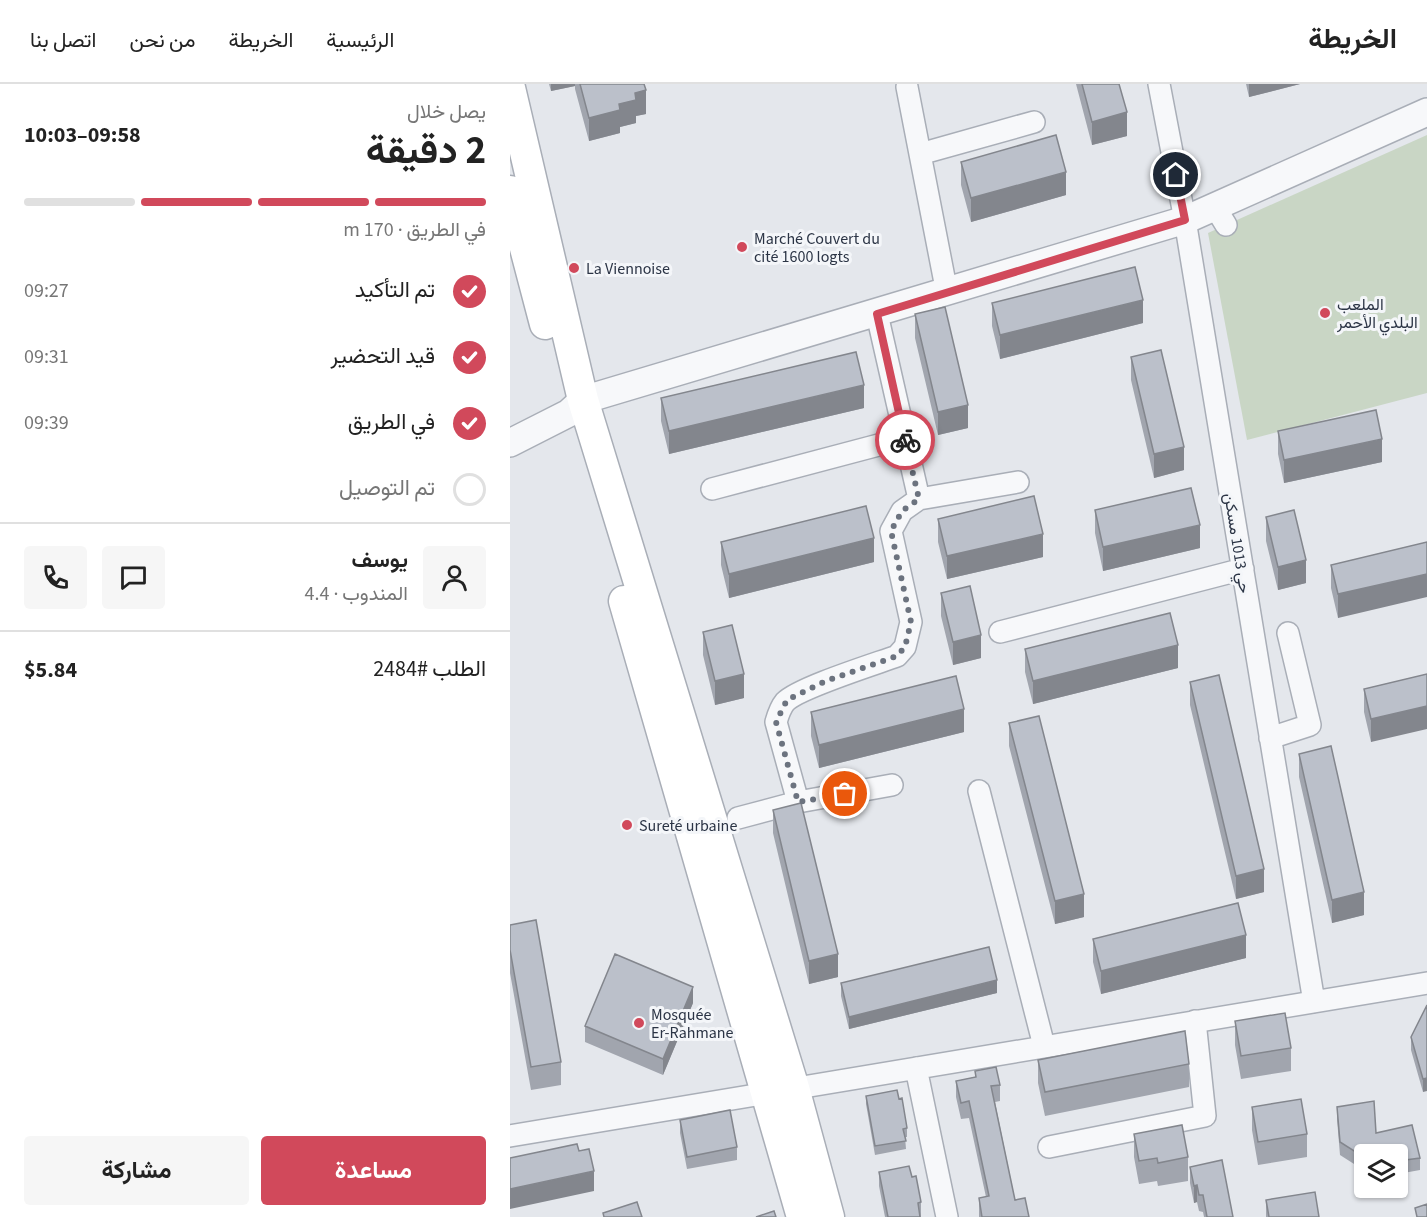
<!DOCTYPE html>
<html lang="ar">
<meta charset="utf-8">
<style>
:root{--surface:#fff;--page:#f6f6f6;--text:#222;--muted:#767676;--line:#e0e0e0;--accent:#d1495b}
body{margin:0;font-family:"Source Sans 3",Vazirmatn,sans-serif;background:var(--page);color:var(--text);direction:rtl;height:100vh;display:flex;flex-direction:column;font-size:22px;white-space:nowrap}
*{box-sizing:border-box;margin:0}
p{font-size:20px;color:var(--muted)}
.icon{flex:none;width:33px;height:33px;fill:none;stroke:currentColor;stroke-width:2;stroke-linecap:round;stroke-linejoin:round}
.map{position:relative;flex:1;overflow:hidden;direction:ltr}
.side{display:flex;flex-direction:column;background:var(--surface);width:510px}
.side>*{flex:none}
.controls{position:absolute;left:844px;top:1060px;display:grid;gap:12px}
.controls a{display:grid;place-items:center;width:54px;height:54px;border-radius:6px;background:var(--surface);box-shadow:0 2px 4px #0004;font-size:30px}
.pin{position:absolute;display:grid;place-items:center;width:51px;height:51px;color:#fff;margin:-26px;border:3px solid #fff;border-radius:50%;box-shadow:0 2px 6px #0007}
.courier{position:absolute;display:grid;place-items:center;width:60px;height:60px;margin:-30px;border:4px solid #d1495b;border-radius:50%;background:#fff;color:#222;box-shadow:0 2px 8px #0007}
.overview em{font-style:normal;font-weight:700}
.overview div{display:flex;flex-direction:column-reverse}
.overview{display:flex;align-items:center;justify-content:space-between;height:102px;padding:0 24px}
h1{font-size:39px;font-weight:700;line-height:45px}
.bar{display:grid;grid-template-columns:repeat(4,1fr);gap:9px 6px;align-content:center;height:72px;padding:0 24px}
.bar i{height:8px;border-radius:4px;background:var(--line)}
.bar .active{background:var(--accent)}
.bar p{grid-column:span 4}
.line{display:flex;align-items:center;gap:15px;padding:0 24px;border-top:2px solid var(--line)}
.line div{flex:1}
.round{display:grid;place-items:center;flex:none;width:63px;height:63px;border-radius:6px;background:var(--page)}
ol{padding:0 24px;list-style:none}
li{display:flex;align-items:center;gap:18px;height:66px}
li p{margin-inline-start:auto}
li .icon{padding:6px;border-radius:50%;background:var(--accent);color:#fff;stroke-width:4}
li:last-child{color:var(--muted)}
li i{width:33px;height:33px;border:3px solid var(--line);border-radius:50%}
.cta{display:flex;gap:12px;margin-top:auto;padding:12px 24px}
.cta a{flex:1;height:69px;border-radius:6px;background:var(--accent);color:#fff;font-size:24px;font-weight:700;line-height:69px;text-align:center}
.cta a+a{background:var(--page);color:var(--text)}
header{display:flex;align-items:center;gap:36px;box-sizing:border-box;height:84px;padding:0 30px;background:var(--surface);border-bottom:2px solid var(--line)}
header strong{font-size:28px}
nav{display:flex;gap:33px;margin-inline-start:auto;font-size:21px}
main{display:flex;flex:1;min-height:0}
.map>svg:first-child{display:block}
</style>
<header>
<strong>الخريطة</strong>
<nav><a>الرئيسية</a><a>الخريطة</a><a>من نحن</a><a>اتصل بنا</a></nav>
</header>
<main>
<div class="map">
<svg width="917" height="1133" viewBox="0 0 917 1133">
<rect width="100%" height="100%" fill="#e4e7ec"/>
<path fill="#c9d6c5" d="M917,51V309L737,356L698,149Z"/>
<g fill="none" stroke-linecap="round" stroke-linejoin="round">
<defs>
<path id="minor" d="M649,0L675,136L804,918
M397,3L437,209
M410,70L524,38
M705,123L716,141
M202,405L395,354
M409,415L508,398
M490,548L733,485
M760,654L800,641L778,549
M469,707L534,962
M288,718L382,701
M228,734L288,718L266,638C268,631 270,624 275,618C288,604 365,580 387,572L395,563L401,538L381,447L392,427L409,415L367,230
M406,984L437,1133
M0,1052L917,899
M539,1063L695,1032L685,937"/>
<path id="tertiary" d="M0,359L59,329L73,316L675,136L917,28"/>
<path id="secondary" d="M0,4L73,316L284,1004L319,1133
M0,107L35,240
M114,517L292,1133"/>
</defs>
<use href="#minor" stroke="#a9aeb7" stroke-width="24"/>
<use href="#tertiary" stroke="#a9aeb7" stroke-width="30"/>
<use href="#secondary" stroke="#a9aeb7" stroke-width="33"/>
<use href="#minor" stroke="#f7f8fa" stroke-width="21"/>
<use href="#tertiary" stroke="#f7f8fa" stroke-width="27"/>
<use href="#secondary" stroke="#fff" stroke-width="30"/>
</g>
<path fill="#a1a5ae" d="M39,0H134L136,30L126,32V39L110,43V49L79,57L65,5V2L41,7Z
M566,0H609L617,52L582,61Z
M736,0H790L739,13Z
M451,78L556,111L461,138L451,101Z
M482,219L633,239L490,275L482,242Z
M405,230L458,344L428,351L405,254Z
M621,273L674,386L644,394L621,296Z
M151,314L354,324L159,370L151,337Z
M768,347L872,378L774,399L768,370Z
M585,426L690,464L593,487L585,449Z
M756,433L796,499L768,506L756,457Z
M428,435L533,473L437,495L428,458Z
M211,458L364,478L219,514L211,481Z
M917,458L828,534L821,504V481Z
M431,509L471,574L443,581L431,532Z
M193,548L234,614L205,621L193,571Z
M515,565L668,584L523,620L515,588Z
M917,590L861,658L854,628V605Z
M680,598L754,808L726,815L680,621Z
M301,628L454,648L309,684L301,652Z
M499,639L574,833L545,840L499,662Z
M789,670L854,831L822,839L789,693Z
M263,726L328,893L299,900L263,749Z
M0,841L51,978V1001L21,1006L0,889Z
M583,855L736,874L591,910L583,878Z
M331,899L487,909L339,945L331,912Z
M183,919L153,991L75,958V942Z
M917,921L913,1008L901,966V953Z
M725,937L781,964V987L731,995L725,961Z
M528,976L679,980V1003L535,1032L528,999Z
M465,987L490,1001V1017L485,1018L505,1116L519,1133H469V1114L476,1113L459,1034L451,1035L446,1013V997L465,993Z
M356,1012L389,1015L397,1044V1053H395L396,1065L365,1071L356,1020Z
M742,1023L797,1050V1073L748,1081L742,1046Z
M827,1023L866,1049L910,1074V1086L888,1090V1071H855V1087L830,1071L827,1035Z
M170,1036L227,1063V1076L177,1085L170,1049Z
M624,1050L678,1073V1097L648,1102L647,1097L629,1100L624,1073Z
M680,1083L723,1133H694L693,1128L689,1127L687,1118L684,1119L680,1099Z
M369,1088L402,1093L411,1118V1133H375L369,1102Z
M756,1116L809,1133H756Z"/>
<path fill="#83868d" d="M41,0H65V2L41,7Z
M739,0H790L739,13Z
M136,6V30L126,32V39L110,43V49L79,57V34L109,20L125,9Z
M617,28V52L582,61V38Z
M556,88V111L461,138V114Z
M633,216V239L490,275V251Z
M354,301V324L159,370V347Z
M458,321V344L428,351V328Z
M872,355V378L774,399V376Z
M674,363V386L644,394V370Z
M690,441V464L593,487V463Z
M533,450V473L437,495V472Z
M364,454V478L219,514V490Z
M796,476V499L768,506V483Z
M917,490V513L828,534V510Z
M471,551V574L443,581V558Z
M668,561V584L523,620V597Z
M234,590V614L205,621V597Z
M917,622V645L861,658V635Z
M454,625V648L309,684V661Z
M754,785V808L726,815V792Z
M854,808V831L822,839V816Z
M574,810V833L545,840V817Z
M736,851V874L591,910V887Z
M328,870V893L299,900V877Z
M487,896V909L339,945V933Z
M183,903V919L153,991V975Z
M917,994V1007L913,1008V995Z
M84,1087V1107L0,1125V1105Z
M687,1101V1118L684,1119V1102Z"/>
<path fill="#bbc0ca" stroke="#83868d" stroke-width="1.5" d="M70,0H134L136,6L125,9L126,16L109,20L110,26L79,34Z
M572,0H609L617,28L582,38Z
M546,51L556,88L461,114L451,78Z
M625,183L633,216L490,251L482,219Z
M435,223L458,321L428,328L405,230Z
M651,266L674,363L644,370L621,273Z
M346,268L354,301L159,347L151,314Z
M866,326L872,355L774,376L768,347Z
M681,404L690,441L593,463L585,426Z
M524,412L533,450L437,472L428,435Z
M356,422L364,454L219,490L211,458Z
M784,426L796,476L768,483L756,433Z
M917,458V490L828,510L821,481Z
M460,502L471,551L443,558L431,509Z
M660,529L668,561L523,597L515,565Z
M222,541L234,590L205,597L193,548Z
M917,590V622L861,635L854,605Z
M709,591L754,785L726,792L680,598Z
M446,592L454,625L309,661L301,628Z
M529,632L574,810L545,817L499,639Z
M821,662L854,808L822,816L789,670Z
M291,719L328,870L299,877L263,726Z
M728,819L736,851L591,887L583,855Z
M26,836L51,978L21,983L0,866V841Z
M479,863L487,896L339,933L331,899Z
M105,870L183,903L153,975L75,942Z
M917,921V994L913,995L901,953Z
M775,929L781,964L731,972L725,937Z
M675,947L679,980L535,1008L528,976Z
M486,983L490,1001L481,1002L505,1116L515,1114L519,1133H472L469,1114L479,1112L459,1017L451,1019L446,997L466,993L465,987Z
M387,1006L389,1015L392,1014L397,1044L393,1045L396,1057L365,1062L356,1012Z
M791,1015L797,1050L748,1058L742,1023Z
M864,1017L866,1049L902,1041L910,1074L888,1077V1071H855V1074L830,1058L827,1023Z
M220,1026L227,1063L177,1073L170,1036Z
M672,1041L678,1073L648,1079L647,1074L629,1077L624,1050Z
M67,1060L69,1067L79,1065L84,1087L0,1105V1074Z
M712,1076L723,1133H697L693,1111H689L687,1101L684,1102L680,1083Z
M399,1082L402,1093L406,1092L411,1118L408,1119L410,1133H378L369,1088Z
M805,1108L809,1133H759L756,1116Z
M127,1118L132,1133H94L93,1129Z
M917,1120V1133H907L905,1124Z
M264,1127L266,1133H246Z"/>
<g fill="none" stroke-linecap="round" stroke-linejoin="round">
<path stroke="#6c737f" stroke-width="6" stroke-dasharray="0 10.8" d="M335,710L288,718L266,638L277,616L316,597L387,572L395,563L401,538L381,447L392,427L409,415L395,356"/>
<path stroke="#d1495b" stroke-width="8" d="M395,356L367,230L675,136L666,91"/>
</g>
<g fill="#d1495b" stroke="#f4f6f9" stroke-width="2">
<circle cx="232" cy="163" r="6"/>
<circle cx="64" cy="184" r="6"/>
<circle cx="815" cy="229" r="6"/>
<circle cx="117" cy="741" r="6"/>
<circle cx="129" cy="939" r="6"/>
</g>
<g text-anchor="middle" stroke-width="6" stroke-linejoin="round" paint-order="stroke">
<g font-size="16" fill="#2b3445" stroke="#f4f6f9" text-anchor="start">
<text x="244" y="160">Marché Couvert du<tspan x="244" dy="18">cité 1600 logts</tspan></text>
<text x="76" y="190">La Viennoise</text>
<text x="827" y="226">الملعب<tspan x="827" dy="18">البلدي الأحمر</tspan></text>
<text x="129" y="747">Sureté urbaine</text>
<text x="141" y="936">Mosquée<tspan x="141" dy="18">Er-Rahmane</tspan></text>
</g>
<g font-size="16" fill="#2b3445" stroke="#f4f6f9">
<text transform="translate(728 459) rotate(81)" y="6">حي 1013 مسكن</text>
</g>
</g>
</svg>
<div class="controls">
<a><svg class="icon" aria-label="layers" viewBox="0 0 24 24"><path d="M12 4l9 5-9 5-9-5zM3 14l9 5 9-5"/></svg></a>
</div>
<div class="pin" style="left:335px;top:710px;background:#ea580c"><svg class="icon" aria-label="bag" viewBox="0 0 24 24"><path d="M5 8h14l-1 12H6zM9 8a3 3 0 0 1 6 0"/></svg></div>
<div class="pin" style="left:666px;top:91px;background:#1f2937"><svg class="icon" aria-label="home" viewBox="0 0 24 24"><path d="M3 11l9-7 9 7M6 9v11h12V9"/></svg></div>
<div class="courier" style="left:395px;top:356px"><svg class="icon" aria-label="bike" viewBox="0 0 24 24"><circle cx="6" cy="16" r="4"/><circle cx="18" cy="16" r="4"/><path d="M6 16l4-8h5l3 8M10 8l3 8H6M13 5h3"/></svg></div>
</div>
<section class="side">
<div class="overview"><div><h1>2 دقيقة</h1><p>يصل خلال</p></div><em>09:58–10:03</em></div>
<div class="bar"><i class="active"></i><i class="active"></i><i class="active"></i><i></i><p>في الطريق · 170 m</p></div>
<ol>
<li><svg class="icon" aria-label="check" viewBox="0 0 24 24"><path d="M5 12l5 5 9-10"/></svg>تم التأكيد<p>09:27</p></li>
<li><svg class="icon" aria-label="check" viewBox="0 0 24 24"><path d="M5 12l5 5 9-10"/></svg>قيد التحضير<p>09:31</p></li>
<li><svg class="icon" aria-label="check" viewBox="0 0 24 24"><path d="M5 12l5 5 9-10"/></svg>في الطريق<p>09:39</p></li>
<li><i></i>تم التوصيل</li>
</ol>
<div class="line" style="height:108px"><a class="round"><svg class="icon" aria-label="person" viewBox="0 0 24 24"><circle cx="12" cy="8" r="4"/><path d="M4 21q1-7 8-7t8 7"/></svg></a><div><b>يوسف</b><p>المندوب · 4.4</p></div><a class="round"><svg class="icon" aria-label="chat" viewBox="0 0 24 24"><path d="M4 5h16v11H9l-5 4z"/></svg></a><a class="round"><svg class="icon" aria-label="phone" viewBox="0 0 24 24"><path d="M5 4h4l2 5-3 2q2 4 5 5l2-3 5 2v4C11 20 4 13 5 4z"/></svg></a></div>
<div class="line" style="height:78px"><div>الطلب #2484</div><b>$5.84</b></div>
<div class="cta"><a>مساعدة</a><a>مشاركة</a></div>
</section>
</main>
